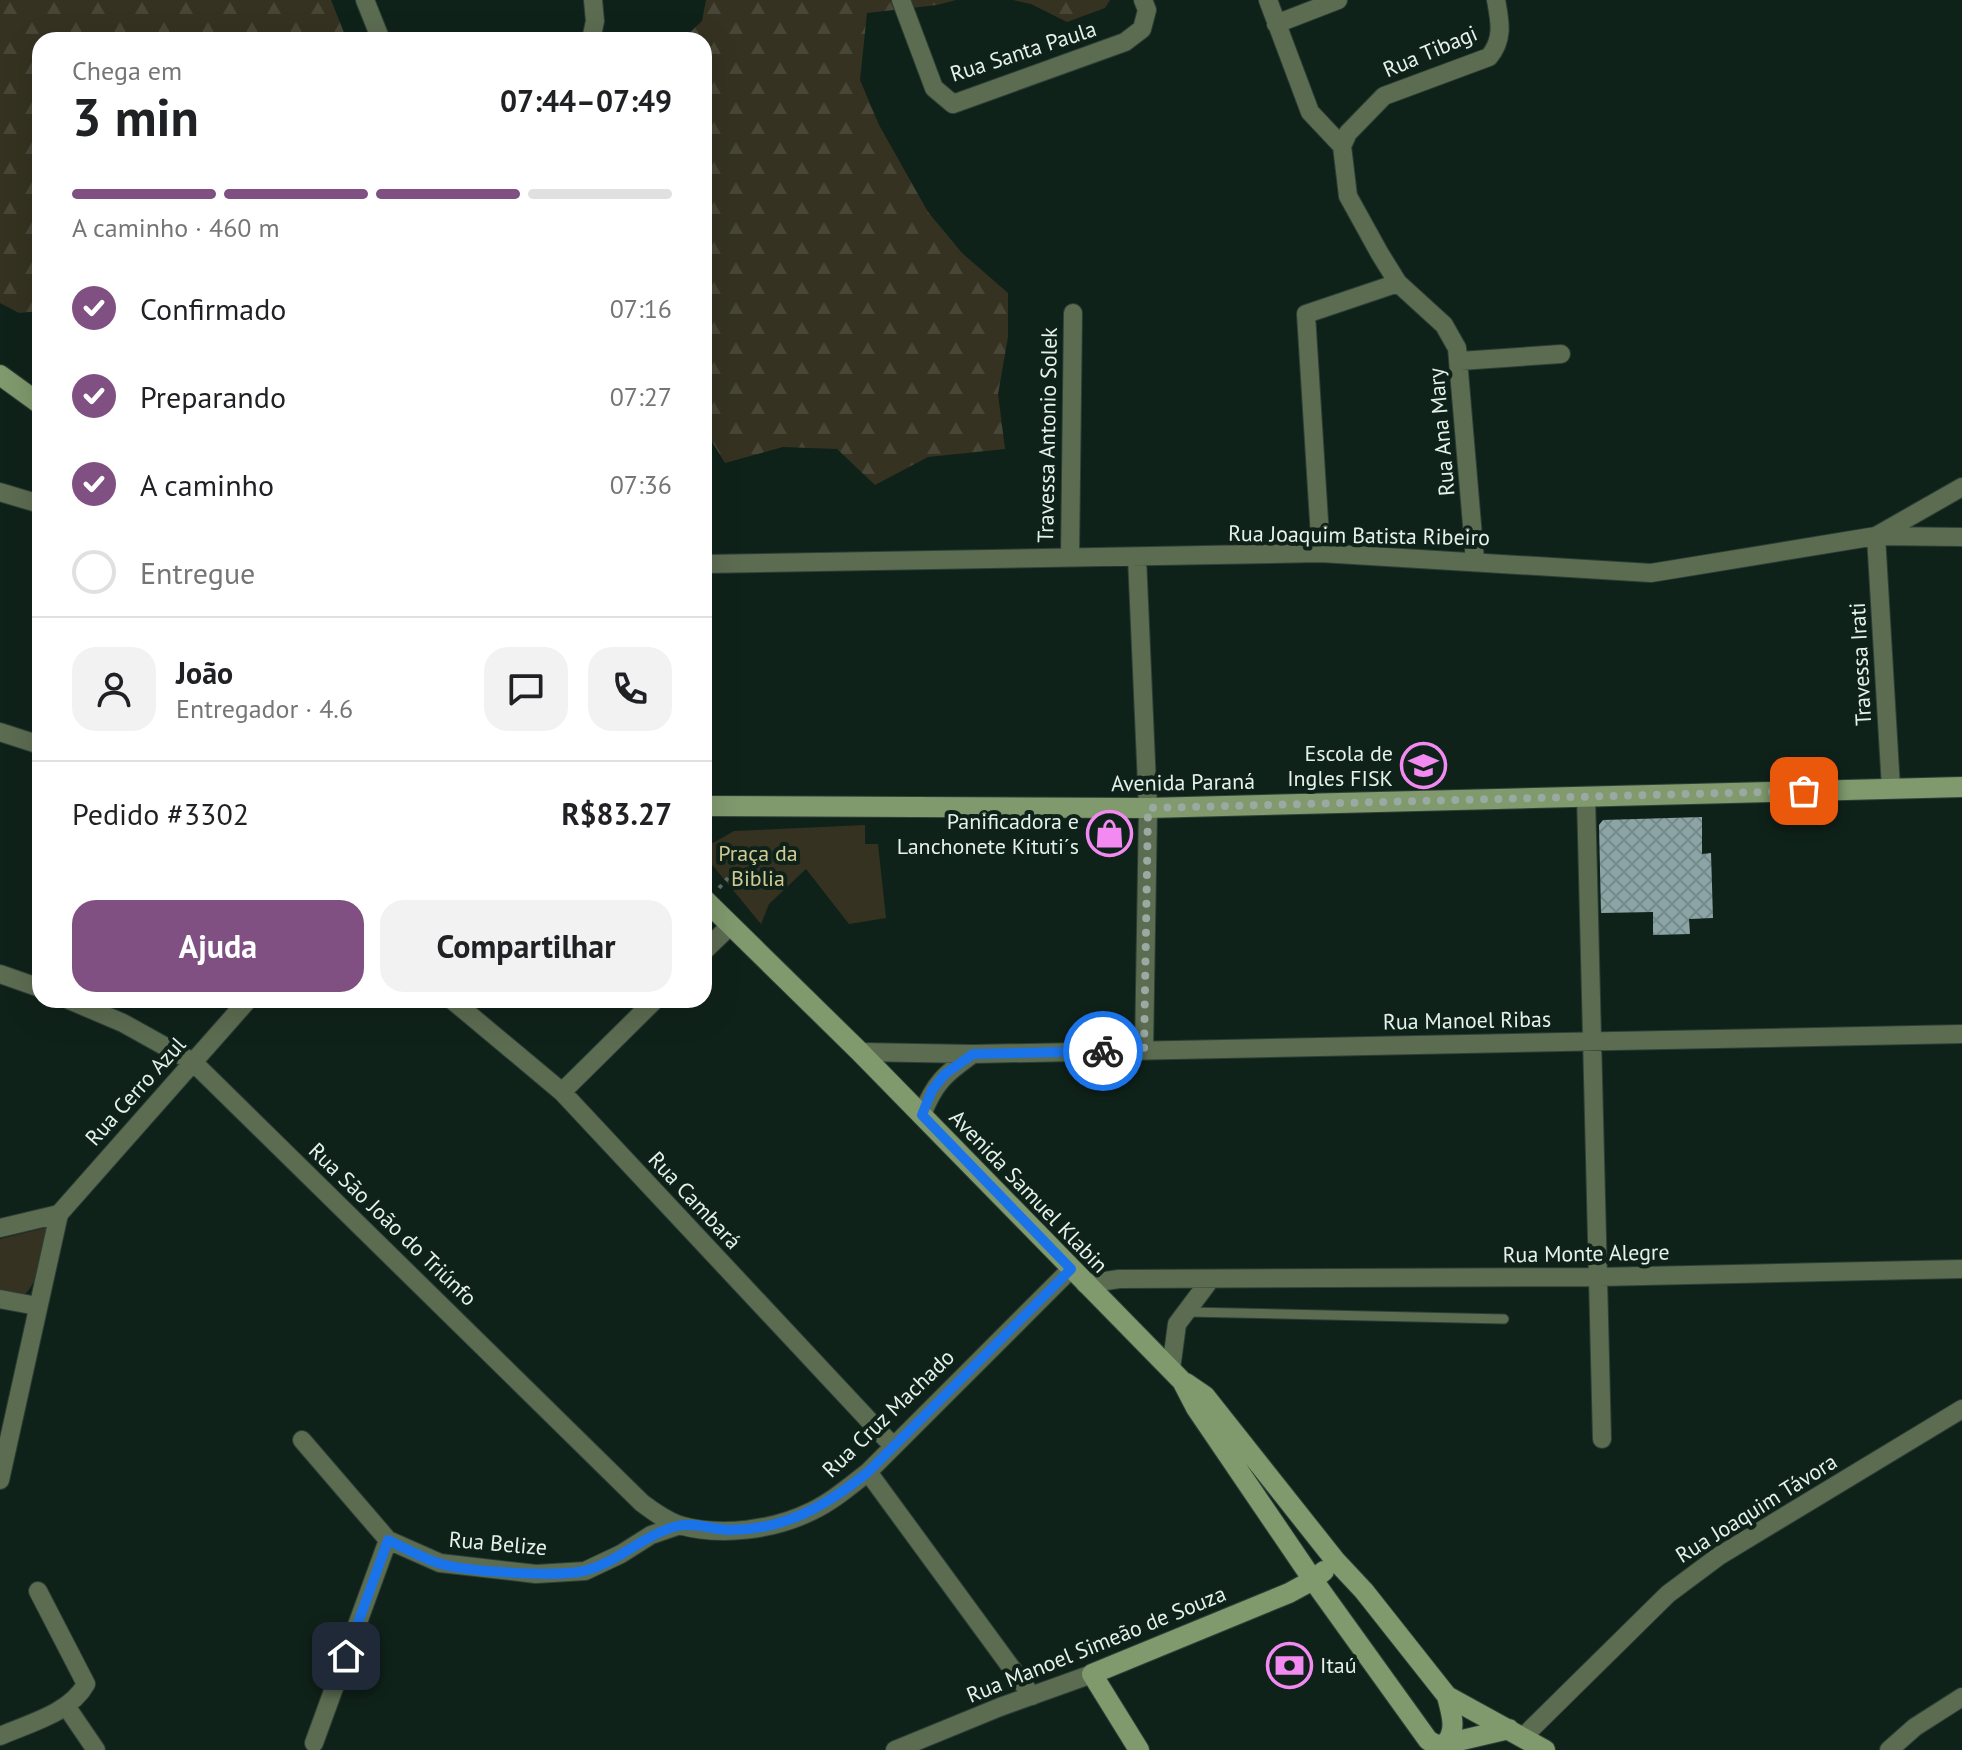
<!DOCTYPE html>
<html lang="pt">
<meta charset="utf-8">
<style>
:root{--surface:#fff;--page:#f2f2f2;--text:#202124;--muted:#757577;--line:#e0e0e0;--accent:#7f5081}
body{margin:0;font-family:"PT Sans",sans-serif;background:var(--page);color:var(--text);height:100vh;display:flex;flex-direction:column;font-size:30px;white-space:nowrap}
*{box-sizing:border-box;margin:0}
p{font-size:26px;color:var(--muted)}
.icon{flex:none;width:44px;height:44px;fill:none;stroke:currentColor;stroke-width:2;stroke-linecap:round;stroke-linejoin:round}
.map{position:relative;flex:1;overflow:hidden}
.panel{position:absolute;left:32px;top:32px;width:680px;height:976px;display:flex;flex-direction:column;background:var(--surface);border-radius:24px;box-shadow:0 8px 32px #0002}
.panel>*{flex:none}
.pin{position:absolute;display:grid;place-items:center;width:68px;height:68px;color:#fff;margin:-34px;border-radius:16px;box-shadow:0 4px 12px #0006}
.courier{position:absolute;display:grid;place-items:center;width:80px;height:80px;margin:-40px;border:6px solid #1a73e8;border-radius:50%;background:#fff;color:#222;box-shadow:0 2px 10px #0007}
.overview em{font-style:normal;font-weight:700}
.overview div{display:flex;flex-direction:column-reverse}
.overview{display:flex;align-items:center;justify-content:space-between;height:136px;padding:0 40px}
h1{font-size:52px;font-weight:700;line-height:60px}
.bar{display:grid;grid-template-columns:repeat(4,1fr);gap:12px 8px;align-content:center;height:96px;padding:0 40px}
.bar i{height:10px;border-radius:6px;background:var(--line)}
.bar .on{background:var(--accent)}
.bar p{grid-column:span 4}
.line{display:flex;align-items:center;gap:20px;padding:0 40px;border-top:2px solid var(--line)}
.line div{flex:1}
.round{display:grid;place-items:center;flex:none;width:84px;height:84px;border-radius:24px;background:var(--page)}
ol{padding:0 40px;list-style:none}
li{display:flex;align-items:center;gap:24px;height:88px}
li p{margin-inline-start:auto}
li .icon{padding:8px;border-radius:50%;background:var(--accent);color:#fff;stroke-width:4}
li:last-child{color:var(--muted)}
li i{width:44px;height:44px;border:4px solid var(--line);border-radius:50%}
.action{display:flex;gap:16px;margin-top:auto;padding:16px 40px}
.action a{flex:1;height:92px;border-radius:24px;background:var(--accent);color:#fff;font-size:32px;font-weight:700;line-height:92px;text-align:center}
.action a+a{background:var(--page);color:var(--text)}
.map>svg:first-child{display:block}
</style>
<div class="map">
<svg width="1962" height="1750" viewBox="0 0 1962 1750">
<defs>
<pattern id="forest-firs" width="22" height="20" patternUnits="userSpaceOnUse" patternTransform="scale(2)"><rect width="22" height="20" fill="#353221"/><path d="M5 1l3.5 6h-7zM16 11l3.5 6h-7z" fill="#484637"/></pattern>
<pattern id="building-cross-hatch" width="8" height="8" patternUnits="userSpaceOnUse" patternTransform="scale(2)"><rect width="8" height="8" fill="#8ba5a6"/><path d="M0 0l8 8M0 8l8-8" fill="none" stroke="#768989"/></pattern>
</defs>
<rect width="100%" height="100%" fill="#0f221a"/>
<path fill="url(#forest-firs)" d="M0,0H331L347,40H40V311L19,313L0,303Z
M706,0H956L937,5L867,13L860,80L879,125L928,212L962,253L1008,293V337L998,394L1005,449L928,457L875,485L837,449L783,447L725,463L704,429V40H682L702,21Z
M1013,0H1110L1105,8L1067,22L1031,4Z"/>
<path fill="#353221" d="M865,825V844H878L886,918L849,924L806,869L769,904L761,924L704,855V848L734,831Z
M48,1227C45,1249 41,1279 24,1295L0,1293V1239Z"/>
<path fill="url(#building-cross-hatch)" d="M1702,817V854L1711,853L1713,918L1689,919L1690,934L1653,935V912L1601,913L1599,825L1603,820Z"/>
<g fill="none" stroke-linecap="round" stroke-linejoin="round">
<defs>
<path id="lane" d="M1188,1312L1504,1319"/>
<path id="street" d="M365,0L381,40
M901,0L934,88L953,104L1125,42L1142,29L1147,10L1143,0
M1268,0L1310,112L1342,146
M1276,24L1338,0
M591,40L595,21L593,0
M1460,361L1561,354
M0,492L40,504
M1321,553L1306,314L1398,283
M1070,557L1073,313
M1137,557L1148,808L1144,1050
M1475,560L1457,348L1444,325L1398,283L1380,254L1348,196L1342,146L1348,133L1384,96L1489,57C1504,39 1500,22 1496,0
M704,564L1321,553L1651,573L1876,536L1962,537
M0,732L40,745
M1891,788L1876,536L1962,487
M1586,796L1602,1439
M704,951L730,926
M0,974L40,988
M69,1000L123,1023L193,1062L642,1503C654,1512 665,1520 679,1525C721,1537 774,1530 812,1511C833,1501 850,1486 868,1472L1071,1269
M452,1000L562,1092L892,1445
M860,1052L973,1054L1962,1034
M562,1092L655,1000
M922,1115C934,1083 946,1073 973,1054
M59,1214L248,1000
M0,1228L59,1214
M1085,1284L1119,1279L1598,1277L1962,1269
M0,1299L37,1306
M1171,1369L1177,1324L1210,1280
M302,1440L388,1540L440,1563L536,1574L585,1571L621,1554L651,1535L680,1525
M868,1472L1032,1696
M0,1480L59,1214
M66,1706L96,1750
M0,1736C30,1723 70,1713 86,1684L38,1591
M1524,1736L1668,1594L1719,1556L1962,1409
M314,1743L388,1540
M895,1750L1000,1707L1092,1674
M1889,1750L1915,1727L1962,1697"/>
<path id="secondary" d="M0,375L40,404
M704,806L1148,808L1962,787
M704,899L860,1052L1182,1381L1196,1408L1313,1580L1428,1740L1436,1745L1445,1744L1509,1729
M1186,1383L1205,1396L1335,1560L1364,1591L1447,1696L1545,1750
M1445,1744C1458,1730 1451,1713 1447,1696
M1139,1750L1092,1674L1289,1593L1313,1580L1324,1571"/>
</defs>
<use href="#lane" stroke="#2d3f37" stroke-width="11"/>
<use href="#street" stroke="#2d3f37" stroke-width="20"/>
<use href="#secondary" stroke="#2d3f37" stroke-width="22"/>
<path stroke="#5e6e67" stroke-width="4" stroke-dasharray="4 6" stroke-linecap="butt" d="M719,888L728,878"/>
<use href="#lane" stroke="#5c6c51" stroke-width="9"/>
<use href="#street" stroke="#5c6c51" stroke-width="18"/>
<use href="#secondary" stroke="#80996d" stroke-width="20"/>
</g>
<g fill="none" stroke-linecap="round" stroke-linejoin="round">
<path stroke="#9aa9a2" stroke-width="8" stroke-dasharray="0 14.4" d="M1103,1051L1144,1050L1148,808L1804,791"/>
<path stroke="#1a73e8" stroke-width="10" d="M346,1656L388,1540C404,1548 421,1557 438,1563C467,1572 554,1577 584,1571C617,1563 643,1535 677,1526C693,1522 714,1530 731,1530C785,1530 827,1505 868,1472L1071,1269L922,1115L932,1090L945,1074L973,1054L1103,1051"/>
</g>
<defs>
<symbol id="school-ring" viewBox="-11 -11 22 22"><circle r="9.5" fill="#0f221a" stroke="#f38af2" stroke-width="1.5"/><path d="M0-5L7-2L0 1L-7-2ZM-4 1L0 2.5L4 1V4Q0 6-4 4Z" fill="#f38af2"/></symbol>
<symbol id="shop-ring" viewBox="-11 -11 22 22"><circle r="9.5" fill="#0f221a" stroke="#f38af2" stroke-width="1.5"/><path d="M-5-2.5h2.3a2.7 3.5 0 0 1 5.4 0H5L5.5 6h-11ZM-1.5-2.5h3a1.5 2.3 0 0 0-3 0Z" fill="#f38af2"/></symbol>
<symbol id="bank-ring" viewBox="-11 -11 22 22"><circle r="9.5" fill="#0f221a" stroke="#f38af2" stroke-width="1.5"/><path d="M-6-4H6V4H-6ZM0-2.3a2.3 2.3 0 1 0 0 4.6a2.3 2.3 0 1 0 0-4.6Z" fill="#f38af2"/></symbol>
</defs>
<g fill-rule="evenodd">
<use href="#school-ring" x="1398" y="740" width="51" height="51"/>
<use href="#shop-ring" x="1084" y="808" width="51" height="51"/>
<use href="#bank-ring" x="1264" y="1640" width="51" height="51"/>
</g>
<g text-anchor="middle" stroke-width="8" stroke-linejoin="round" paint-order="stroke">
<g font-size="22" fill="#e5f1eb" stroke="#0f221a">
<text transform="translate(1023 51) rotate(-18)" y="8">Rua Santa Paula</text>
<text transform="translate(1430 51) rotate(-23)" y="8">Rua Tibagi</text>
<text transform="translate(1441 432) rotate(-95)" y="8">Rua Ana Mary</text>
<text transform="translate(1047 435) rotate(-89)" y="8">Travessa Antonio Solek</text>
<text transform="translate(1359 535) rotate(1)" y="8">Rua Joaquim Batista Ribeiro</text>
<text transform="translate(1860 664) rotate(-93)" y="8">Travessa Irati</text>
<text transform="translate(1183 782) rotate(-1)" y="8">Avenida Paraná</text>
<text transform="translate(1467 1020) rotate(-1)" y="8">Rua Manoel Ribas</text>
<text transform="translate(135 1091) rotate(-48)" y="8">Rua Cerro Azul</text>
<text transform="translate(1029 1191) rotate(46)" y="8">Avenida Samuel Klabin</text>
<text transform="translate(695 1200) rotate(47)" y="8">Rua Cambará</text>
<text transform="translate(393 1224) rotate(44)" y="8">Rua São João do Triúnfo</text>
<text transform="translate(1586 1253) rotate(-1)" y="8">Rua Monte Alegre</text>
<text transform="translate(888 1413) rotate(-44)" y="8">Rua Cruz Machado</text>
<text transform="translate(1756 1508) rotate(-32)" y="8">Rua Joaquim Távora</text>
<text transform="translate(498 1543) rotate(5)" y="8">Rua Belize</text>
<text transform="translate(1096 1644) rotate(-22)" y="8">Rua Manoel Simeão de Souza</text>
</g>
<g font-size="22" fill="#e5f1eb" stroke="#0f221a" text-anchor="end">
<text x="1393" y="761">Escola de<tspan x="1393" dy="25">Ingles FISK</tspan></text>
<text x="1079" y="829">Panificadora e<tspan x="1079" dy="25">Lanchonete Kituti´s</tspan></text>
<text x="1320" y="1673" text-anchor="start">Itaú</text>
</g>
<g font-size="22" fill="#d3cb94" stroke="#0f221a">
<text x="758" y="861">Praça da<tspan x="758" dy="25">Biblia</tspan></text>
</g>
</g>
</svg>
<div class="pin" style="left:1804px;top:791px;background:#ea580c"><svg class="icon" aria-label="bag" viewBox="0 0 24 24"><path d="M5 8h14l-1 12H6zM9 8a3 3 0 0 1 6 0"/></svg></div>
<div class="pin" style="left:346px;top:1656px;background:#1f2937"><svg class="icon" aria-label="home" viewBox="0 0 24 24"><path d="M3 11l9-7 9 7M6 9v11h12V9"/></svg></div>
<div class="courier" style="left:1103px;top:1051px"><svg class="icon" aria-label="bike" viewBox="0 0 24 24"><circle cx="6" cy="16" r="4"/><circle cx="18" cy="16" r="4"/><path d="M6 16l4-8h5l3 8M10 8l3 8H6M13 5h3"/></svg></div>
<section class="panel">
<div class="overview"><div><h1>3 min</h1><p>Chega em</p></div><em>07:44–07:49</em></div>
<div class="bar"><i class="on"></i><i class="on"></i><i class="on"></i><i></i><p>A caminho · 460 m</p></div>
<ol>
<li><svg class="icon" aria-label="check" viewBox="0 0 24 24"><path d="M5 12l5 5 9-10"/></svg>Confirmado<p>07:16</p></li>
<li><svg class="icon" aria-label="check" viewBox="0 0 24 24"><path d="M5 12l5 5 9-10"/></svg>Preparando<p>07:27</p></li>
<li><svg class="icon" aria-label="check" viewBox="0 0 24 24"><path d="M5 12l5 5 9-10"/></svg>A caminho<p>07:36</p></li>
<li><i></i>Entregue</li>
</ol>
<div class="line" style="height:144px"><a class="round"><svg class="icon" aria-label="person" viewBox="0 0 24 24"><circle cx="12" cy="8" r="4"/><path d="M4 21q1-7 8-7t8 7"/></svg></a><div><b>João</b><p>Entregador · 4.6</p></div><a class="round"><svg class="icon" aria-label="chat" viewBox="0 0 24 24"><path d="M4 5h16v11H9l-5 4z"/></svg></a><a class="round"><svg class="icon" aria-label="phone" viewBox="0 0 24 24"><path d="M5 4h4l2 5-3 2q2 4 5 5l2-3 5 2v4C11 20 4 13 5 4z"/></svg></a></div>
<div class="line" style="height:104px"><div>Pedido #3302</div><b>R$83.27</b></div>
<div class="action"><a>Ajuda</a><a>Compartilhar</a></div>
</section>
</div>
